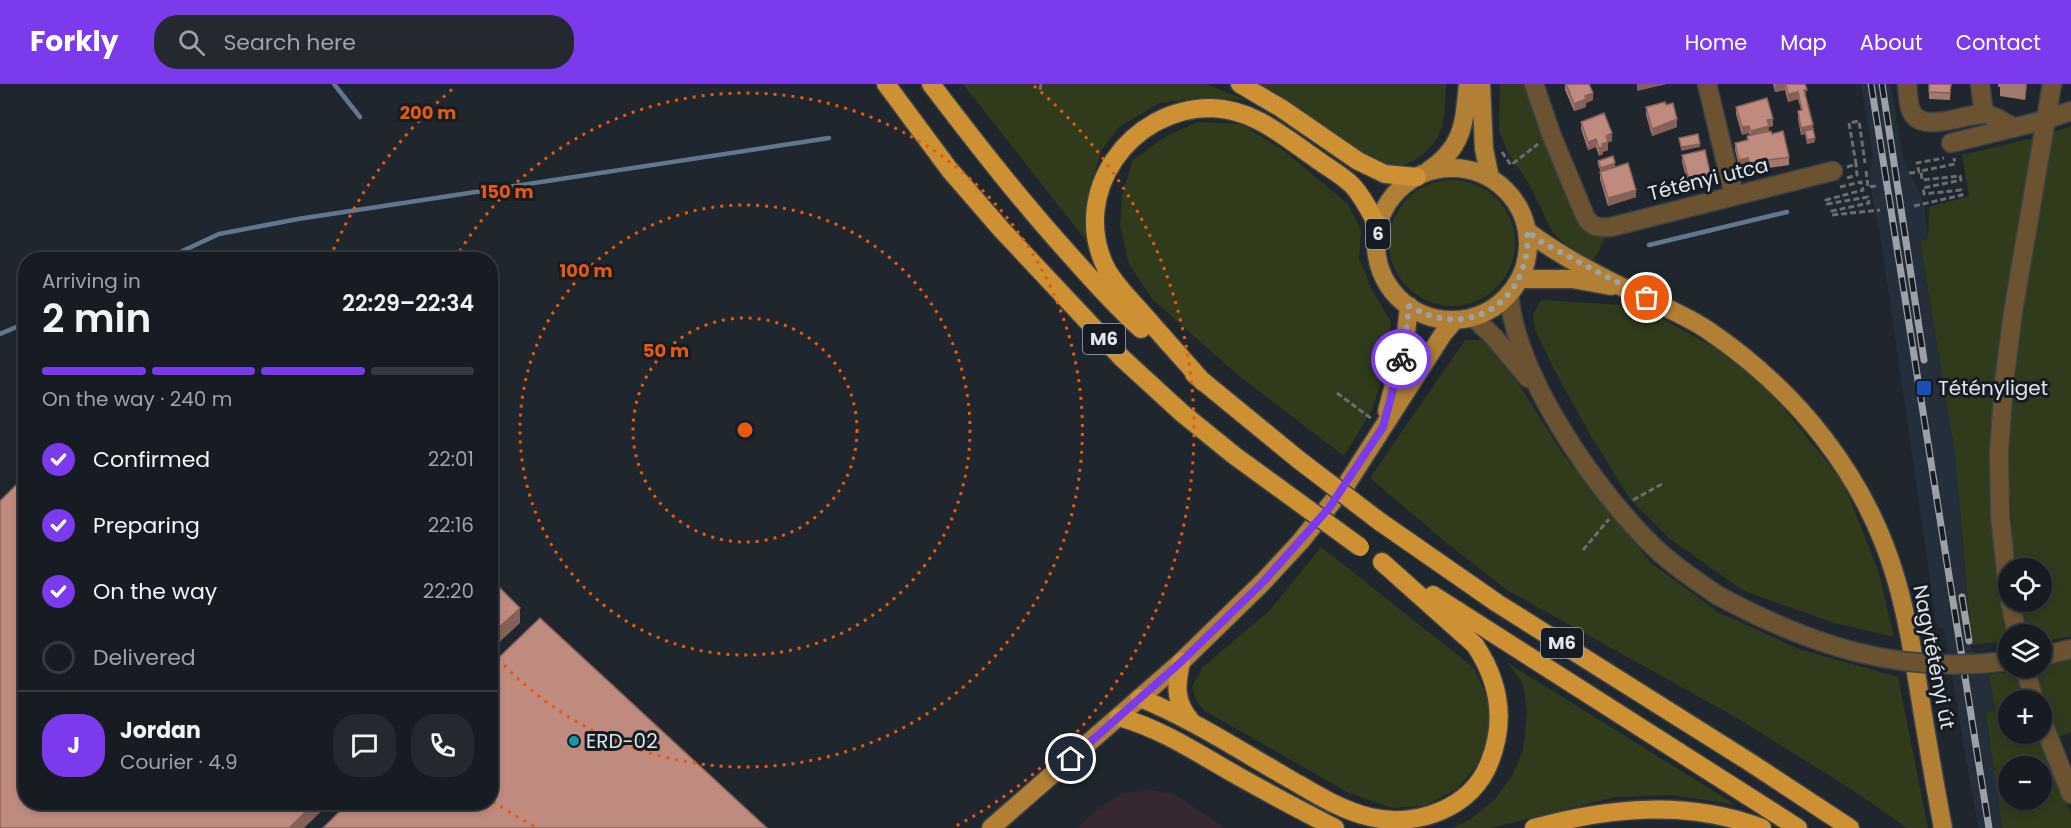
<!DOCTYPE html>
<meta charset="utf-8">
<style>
:root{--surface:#171c22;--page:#24292f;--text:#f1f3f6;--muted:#9ea1a5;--line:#363a40;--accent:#7c3aed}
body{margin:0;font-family:Poppins,sans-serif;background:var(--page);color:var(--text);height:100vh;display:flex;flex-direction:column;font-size:22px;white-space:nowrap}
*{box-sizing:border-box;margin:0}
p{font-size:20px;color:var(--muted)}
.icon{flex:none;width:33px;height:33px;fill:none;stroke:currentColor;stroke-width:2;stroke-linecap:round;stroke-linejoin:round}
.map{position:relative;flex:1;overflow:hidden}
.sheet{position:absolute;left:18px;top:168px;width:480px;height:558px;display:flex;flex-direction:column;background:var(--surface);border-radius:24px;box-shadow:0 3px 9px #0003,0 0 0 2px var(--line)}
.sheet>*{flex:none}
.fabs{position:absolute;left:1998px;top:474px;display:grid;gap:12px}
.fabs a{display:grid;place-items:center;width:54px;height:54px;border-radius:50%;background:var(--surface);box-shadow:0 3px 9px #0003,0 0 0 2px var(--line);font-size:30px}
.pin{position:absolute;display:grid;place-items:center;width:51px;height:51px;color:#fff;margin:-26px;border:3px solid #fff;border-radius:50%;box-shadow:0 2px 6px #0007}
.courier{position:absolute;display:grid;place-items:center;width:60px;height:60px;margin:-30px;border:4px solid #7c3aed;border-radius:50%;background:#fff;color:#222;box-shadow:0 2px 8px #0007}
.summary em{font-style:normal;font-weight:600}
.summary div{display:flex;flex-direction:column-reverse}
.summary{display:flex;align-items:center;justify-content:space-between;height:102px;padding:0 24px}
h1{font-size:39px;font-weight:600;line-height:45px}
.bar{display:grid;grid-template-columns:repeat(4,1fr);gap:9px 6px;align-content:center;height:72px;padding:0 24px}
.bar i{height:8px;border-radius:4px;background:var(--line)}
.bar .selected{background:var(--accent)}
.bar p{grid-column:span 4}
.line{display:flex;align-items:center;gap:15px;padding:0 24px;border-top:2px solid var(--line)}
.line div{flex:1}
.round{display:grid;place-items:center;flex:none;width:63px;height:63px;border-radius:24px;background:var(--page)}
ol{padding:0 24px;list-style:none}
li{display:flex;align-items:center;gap:18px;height:66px}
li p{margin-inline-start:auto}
li .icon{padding:6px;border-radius:50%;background:var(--accent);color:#fff;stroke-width:4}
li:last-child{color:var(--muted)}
li i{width:33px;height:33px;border:3px solid var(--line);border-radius:50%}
header{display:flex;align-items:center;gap:36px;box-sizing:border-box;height:84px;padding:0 30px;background:var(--accent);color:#fff}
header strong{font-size:28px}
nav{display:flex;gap:33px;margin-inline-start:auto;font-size:21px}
.search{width:420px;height:54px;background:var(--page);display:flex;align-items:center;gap:15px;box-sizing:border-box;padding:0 21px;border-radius:24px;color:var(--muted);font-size:22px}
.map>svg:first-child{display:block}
</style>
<header>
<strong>Forkly</strong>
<div class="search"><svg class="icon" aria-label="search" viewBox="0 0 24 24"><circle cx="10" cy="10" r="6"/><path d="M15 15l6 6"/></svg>Search here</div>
<nav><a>Home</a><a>Map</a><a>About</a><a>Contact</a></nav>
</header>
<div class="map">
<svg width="2071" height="744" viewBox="0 0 2071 744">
<rect width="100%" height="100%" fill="#1f262d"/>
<path fill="#242f3b" d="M1861,0H1891L1903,74L1924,119L1928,154L1920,157L1955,370L1970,540L1964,545L1970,561L1989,590L1995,628L1986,629L2002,744H1978L1944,544H1937L1882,163L1869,93L1873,72Z"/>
<path fill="#362732" d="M1150,706L1174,710L1225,744H1076L1095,727L1123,709Z"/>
<path fill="#303b1c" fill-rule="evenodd" d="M963,0H1207L1248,17L1208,13L1159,19L1118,44L1102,66L1089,106L1088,159Z
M1259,0H1446C1445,15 1446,34 1440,48C1432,66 1412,83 1392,82C1386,82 1379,79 1373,77L1276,9Z
M1500,0H1528L1583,141L1606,153L1592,179L1573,167L1553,149L1528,98L1509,71L1499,47Z
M1198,38L1241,40L1283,66L1348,120L1361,146L1359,174L1372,206L1391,238L1386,283L1372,326L1344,372L1238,291L1152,215L1129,180L1120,141L1122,111L1133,76L1168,51Z
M2071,42V552L2042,558V550H2026L2020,518H2042V484H2014C2011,422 2005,359 2012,297C2022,213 2039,131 2054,48Z
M2037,53L2000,249L1993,332L2008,557L1970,561L1964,545L1970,539L1955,370L1920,157L1928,154L1929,123L1969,112L1962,71Z
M1389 159a63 63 0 1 1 126 0a63 63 0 1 1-126 0Z
M1541,216L1639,222L1715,264L1769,306L1843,398L1878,486L1894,553L1834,539L1744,507L1670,455L1630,415L1592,354L1556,289L1535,246L1533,230Z
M1465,256H1484L1520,302L1563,370L1651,479L1718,528L1799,565L1898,593L1928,744H1907L1854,707L1737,634L1507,506L1442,455L1370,394Z
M1321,463L1473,583L1491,621L1492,650L1480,677L1457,705L1426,721L1392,724L1349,709L1205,627L1196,616L1192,603L1202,584L1270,526Z
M2071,572V648L2056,654L2035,584H2042V580Z
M1508,579L1736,721L1672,711L1615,713L1491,744H1452L1471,735L1494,716L1512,692L1523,666L1527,629L1523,600Z
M2018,587L2027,616H2008V650H2037L2071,730V744H2002L1986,629L1995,627L1989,590ZM2008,682H2042V716H2008Z"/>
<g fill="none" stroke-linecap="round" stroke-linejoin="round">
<path stroke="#637690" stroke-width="4.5" d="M334,0L360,33
M1649,161L1787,128
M163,176L219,150L298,135L829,54
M0,250L26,239"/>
<defs>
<path id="minor" d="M1534,0L1551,50L1585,132C1591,143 1598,144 1611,143L1833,87
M1707,0L1734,112
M1907,0C1908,8 1908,16 1910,24C1919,53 1964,29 1984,30C1995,31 2005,39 2014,44
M1980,0L1984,30
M1951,59L2045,36L2071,27
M1509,210C1516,293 1596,407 1655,464C1674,482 1695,496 1717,511
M1473,233L1494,253L1528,294
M2008,506L2000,432L1999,367L2004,299L2013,228L2052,0
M2010,518L2017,550
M2042,572L2071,565
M2025,584L2034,616
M2042,637L2071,710"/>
<path id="major" d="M1481,0L1484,65L1490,94
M1376 160a76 76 0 1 1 152 0a76 76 0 1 1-152 0Z
M1428,87C1464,63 1464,39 1468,0
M1527,147C1557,170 1594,189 1628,206C1655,219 1684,230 1709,247C1797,307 1866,392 1896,495C1908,536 1914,577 1921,619C1928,661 1935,702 1943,744
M1520,195H1572L1611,202
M1387,327L1405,259L1409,222
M991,744L1181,578L1264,497L1300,458L1346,401L1443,250L1455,236"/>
<path id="highway" d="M886,0L949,85L1001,145L1122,274L1182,329L1235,372L1279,404
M931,0C976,59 1021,117 1071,172C1093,197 1116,223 1141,245
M1240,0L1281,24L1358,77L1385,90L1417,93
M1194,290L1299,376
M1203,298C1183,275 1163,253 1143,230C1130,215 1115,201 1106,184C1069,109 1130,24 1211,24C1253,25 1283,52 1315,74C1327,83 1342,91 1352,101C1363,113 1371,129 1378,143
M1379,437L1497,519L1748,677L1850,744
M1433,511L1798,744
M1181,578C1176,602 1174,617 1191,637
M1140,614C1192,635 1239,666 1288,694C1314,709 1340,726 1370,733C1417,744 1473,724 1490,677C1506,636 1499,597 1475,561L1382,478
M1119,633C1162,645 1199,670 1238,692C1270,710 1302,727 1335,744
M1534,744C1610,723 1688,716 1762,744"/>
</defs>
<use href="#minor" stroke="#3a4147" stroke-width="21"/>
<use href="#major" stroke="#3a4147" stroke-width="21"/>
<use href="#highway" stroke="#3a4147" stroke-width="21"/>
<path stroke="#686e74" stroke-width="3" stroke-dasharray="6 3" stroke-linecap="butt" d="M1040,6L1041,0
M1502,68L1511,81L1538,60
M1847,83L1856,80L1849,39L1859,37L1865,79
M1866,87L1868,103L1876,102
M1909,89L1919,88L1917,79L1944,74
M1847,94L1857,91L1856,80
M1840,103L1861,98L1863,106L1826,116L1827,120L1868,113L1869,119L1832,127V131L1880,126
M1914,122L1962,111L1961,106L1924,110L1923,104L1961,96L1960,92L1922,96L1921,87L1955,80L1954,74
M1337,309L1372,335
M1633,416L1662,400
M1583,466L1609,435"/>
<use href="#minor" stroke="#6b5332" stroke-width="18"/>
<use href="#major" stroke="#b18035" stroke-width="18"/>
<use href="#highway" stroke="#cd9133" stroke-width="18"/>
<defs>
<path id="rail" d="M1871,0L1989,744
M1882,0L1924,276
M1962,513L1969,557"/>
</defs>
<use href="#rail" stroke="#9ca1a7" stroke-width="7"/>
<use href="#rail" stroke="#161c23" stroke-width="4.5" stroke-dasharray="14" stroke-linecap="butt"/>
<defs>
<path id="minor-bridge" d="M1717,511C1811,562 1900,591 2008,577"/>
<path id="highway-bridge" d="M1299,376L1379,437
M1279,404L1360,463"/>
</defs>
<use href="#minor-bridge" stroke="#3a4147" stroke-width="21" stroke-linecap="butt"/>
<use href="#highway-bridge" stroke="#3a4147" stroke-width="21" stroke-linecap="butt"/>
<use href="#minor-bridge" stroke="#6b5332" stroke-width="18"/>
<use href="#highway-bridge" stroke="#cd9133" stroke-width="18"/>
</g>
<path fill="#a5786d" d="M1565,0H1589L1593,16L1586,19V23L1574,27L1565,6Z
M1773,0H1805L1806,13L1815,58L1807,60L1805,50L1801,51L1798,35V27L1801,26L1798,15L1788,18L1785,6L1775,8Z
M1929,0H1951L1950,16L1929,15Z
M1998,0H2027L2025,16L2000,12V3H1998Z
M1666,21L1677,43L1652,52L1646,31V23Z
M1736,23L1773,42L1769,43V47L1789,73V81L1749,87L1748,81L1739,83L1735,66V59L1747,56V52H1750L1749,49L1742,51L1736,30Z
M1581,38L1612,57L1608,58V66L1603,68V70L1599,72L1596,63L1588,66L1581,45Z
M1682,71L1710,96L1707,100L1689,104L1682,78Z
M1598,77L1615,83L1636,113L1608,122L1600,95V88H1601L1598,81Z"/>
<path fill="#866159" d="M1637,0H1667L1637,7Z
M1775,0H1785V6L1775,8Z
M2025,0H2027L2025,16Z
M1798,8V15L1788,18V10Z
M1593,9V16L1586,19V23L1574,27V20L1585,12Z
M1677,35V43L1652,52V45Z
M1773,35V42L1769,43V49L1751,55V47L1767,36Z
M1813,41V49L1805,47V50L1801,51V44Z
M1749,42V49L1742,51V43Z
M1612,49V57L1608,58V66L1603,68V70L1599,72V64L1602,60L1606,52Z
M1815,54V58L1807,60V56Z
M1596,55V63L1588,66V58Z
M1700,60V63L1681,67V63Z
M1748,74V81L1739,83V76Z
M1615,79V83L1601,88V84Z
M1710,88V96L1707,100V93Z
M1636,106V113L1608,122V114Z
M520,524V539L490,567V552Z
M316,718H331L304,744H289Z"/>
<path fill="#c08b7f" stroke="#866159" stroke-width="1.5" d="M1566,0H1589L1593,9L1585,12L1586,15L1574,20Z
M1786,0H1805L1807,6H1804L1813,41L1801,44L1798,27L1802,26L1798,8L1788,10Z
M1929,0H1951L1950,9L1929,8Z
M1767,14L1773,35L1767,36L1769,42L1751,47L1749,42L1742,43L1736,23Z
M1665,18L1666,21L1673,19L1677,35L1652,45L1646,23Z
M1604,29L1612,49L1606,52L1608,58L1602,60L1603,63L1599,64L1596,55L1588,58L1581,38Z
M1813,45L1815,54L1807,56L1805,47Z
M1771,47L1772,50L1783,47L1789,73L1749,79L1748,74L1739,76L1735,59L1748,56L1747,52Z
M1698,50L1700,60L1681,63L1679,54Z
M1705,66L1710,88L1707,93L1689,96L1682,71Z
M1613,72L1615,79L1601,84L1598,77Z
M1628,79L1636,106L1608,114L1600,88Z
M26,391V718H316L289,744H0V417Z
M490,494L520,524L490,552Z
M540,534L767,744H323L349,718H490V582Z"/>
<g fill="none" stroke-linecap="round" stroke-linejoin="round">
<path stroke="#9da2a8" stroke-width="6" stroke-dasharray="0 10.8" d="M1401,275L1405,259L1409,222C1419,227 1428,232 1439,234C1494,244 1532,198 1527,147L1543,159L1647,214"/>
<path stroke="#7c3aed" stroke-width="8" d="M1071,675L1181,578L1264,497L1329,424L1383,343L1401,275"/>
</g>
<g fill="none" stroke="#e8590c" stroke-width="3" stroke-dasharray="3 6">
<circle cx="745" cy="346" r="112"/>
<circle cx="745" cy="346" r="225"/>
<path d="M455 175A337 337 0 1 1 491 567"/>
<path d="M534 742A449 449 0 0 1 491 716M330 174A449 449 0 0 1 456 2M1034 2A449 449 0 0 1 956 742"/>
</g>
<rect fill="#1a4fb4" stroke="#161c23" stroke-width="2" x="1916" y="296" width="16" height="16" rx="3"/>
<circle fill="#0f9aa8" stroke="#161c23" stroke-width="2" cx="574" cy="657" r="6"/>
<g text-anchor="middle" stroke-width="6" stroke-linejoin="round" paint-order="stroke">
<g fill="#161c23" stroke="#a4a9ae" stroke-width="1.5">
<rect x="1366" y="135" width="24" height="30" rx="4.5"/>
<rect x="1083" y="240" width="42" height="30" rx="4.5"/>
<rect x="1541" y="544" width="42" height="30" rx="4.5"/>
</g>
<g font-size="18" font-weight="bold" fill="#e1e5ea">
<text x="1378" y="156">6</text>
<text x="1104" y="261">M6</text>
<text x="1562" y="565">M6</text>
</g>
<g font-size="20" fill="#e1e5ea" stroke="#161c23">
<text transform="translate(1708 95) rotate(-14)" y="7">Tétényi utca</text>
<text transform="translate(1934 573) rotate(79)" y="7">Nagytétényi út</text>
</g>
<g font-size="20" fill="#e1e5ea" stroke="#161c23" text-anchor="start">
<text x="1938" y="311">Tétényliget</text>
<text x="586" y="664">ERD-02</text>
</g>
</g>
<circle cx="745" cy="346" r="9" fill="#e8590c" stroke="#161c23" stroke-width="3"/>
<g font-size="18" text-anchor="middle" font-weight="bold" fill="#e8590c" stroke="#161c23" stroke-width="6" stroke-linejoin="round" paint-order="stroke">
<text x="428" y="35">200 m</text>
<text x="507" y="114">150 m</text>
<text x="586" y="193">100 m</text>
<text x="666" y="273">50 m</text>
</g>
</svg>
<div class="fabs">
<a><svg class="icon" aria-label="locate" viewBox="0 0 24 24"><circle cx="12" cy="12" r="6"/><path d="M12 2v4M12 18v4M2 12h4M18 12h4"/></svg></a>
<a><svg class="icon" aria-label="layers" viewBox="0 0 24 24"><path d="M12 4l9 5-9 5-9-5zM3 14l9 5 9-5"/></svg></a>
<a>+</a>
<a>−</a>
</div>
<div class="pin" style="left:1647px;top:214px;background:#ea580c"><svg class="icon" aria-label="bag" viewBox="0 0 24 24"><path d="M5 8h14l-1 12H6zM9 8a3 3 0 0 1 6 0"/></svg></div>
<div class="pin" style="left:1071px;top:675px;background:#1f2937"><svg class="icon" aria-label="home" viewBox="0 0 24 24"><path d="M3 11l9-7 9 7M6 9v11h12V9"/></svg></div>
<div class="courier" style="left:1401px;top:275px"><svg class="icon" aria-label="bike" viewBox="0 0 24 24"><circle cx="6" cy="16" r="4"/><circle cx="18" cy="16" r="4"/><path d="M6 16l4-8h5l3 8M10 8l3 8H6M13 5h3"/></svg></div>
<section class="sheet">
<div class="summary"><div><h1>2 min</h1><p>Arriving in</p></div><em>22:29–22:34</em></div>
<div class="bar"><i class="selected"></i><i class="selected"></i><i class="selected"></i><i></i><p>On the way · 240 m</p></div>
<ol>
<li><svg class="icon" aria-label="check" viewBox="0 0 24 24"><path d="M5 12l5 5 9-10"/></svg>Confirmed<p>22:01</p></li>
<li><svg class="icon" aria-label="check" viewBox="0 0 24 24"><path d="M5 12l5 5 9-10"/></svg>Preparing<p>22:16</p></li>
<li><svg class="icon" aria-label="check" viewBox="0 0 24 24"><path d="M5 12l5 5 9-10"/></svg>On the way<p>22:20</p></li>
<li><i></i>Delivered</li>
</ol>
<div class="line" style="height:108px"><b class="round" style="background:var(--accent);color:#fff">J</b><div><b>Jordan</b><p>Courier · 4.9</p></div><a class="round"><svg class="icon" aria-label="chat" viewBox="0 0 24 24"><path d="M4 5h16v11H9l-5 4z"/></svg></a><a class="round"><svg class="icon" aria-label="phone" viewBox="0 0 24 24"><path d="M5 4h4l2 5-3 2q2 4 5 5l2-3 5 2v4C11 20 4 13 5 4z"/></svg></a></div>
</section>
</div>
